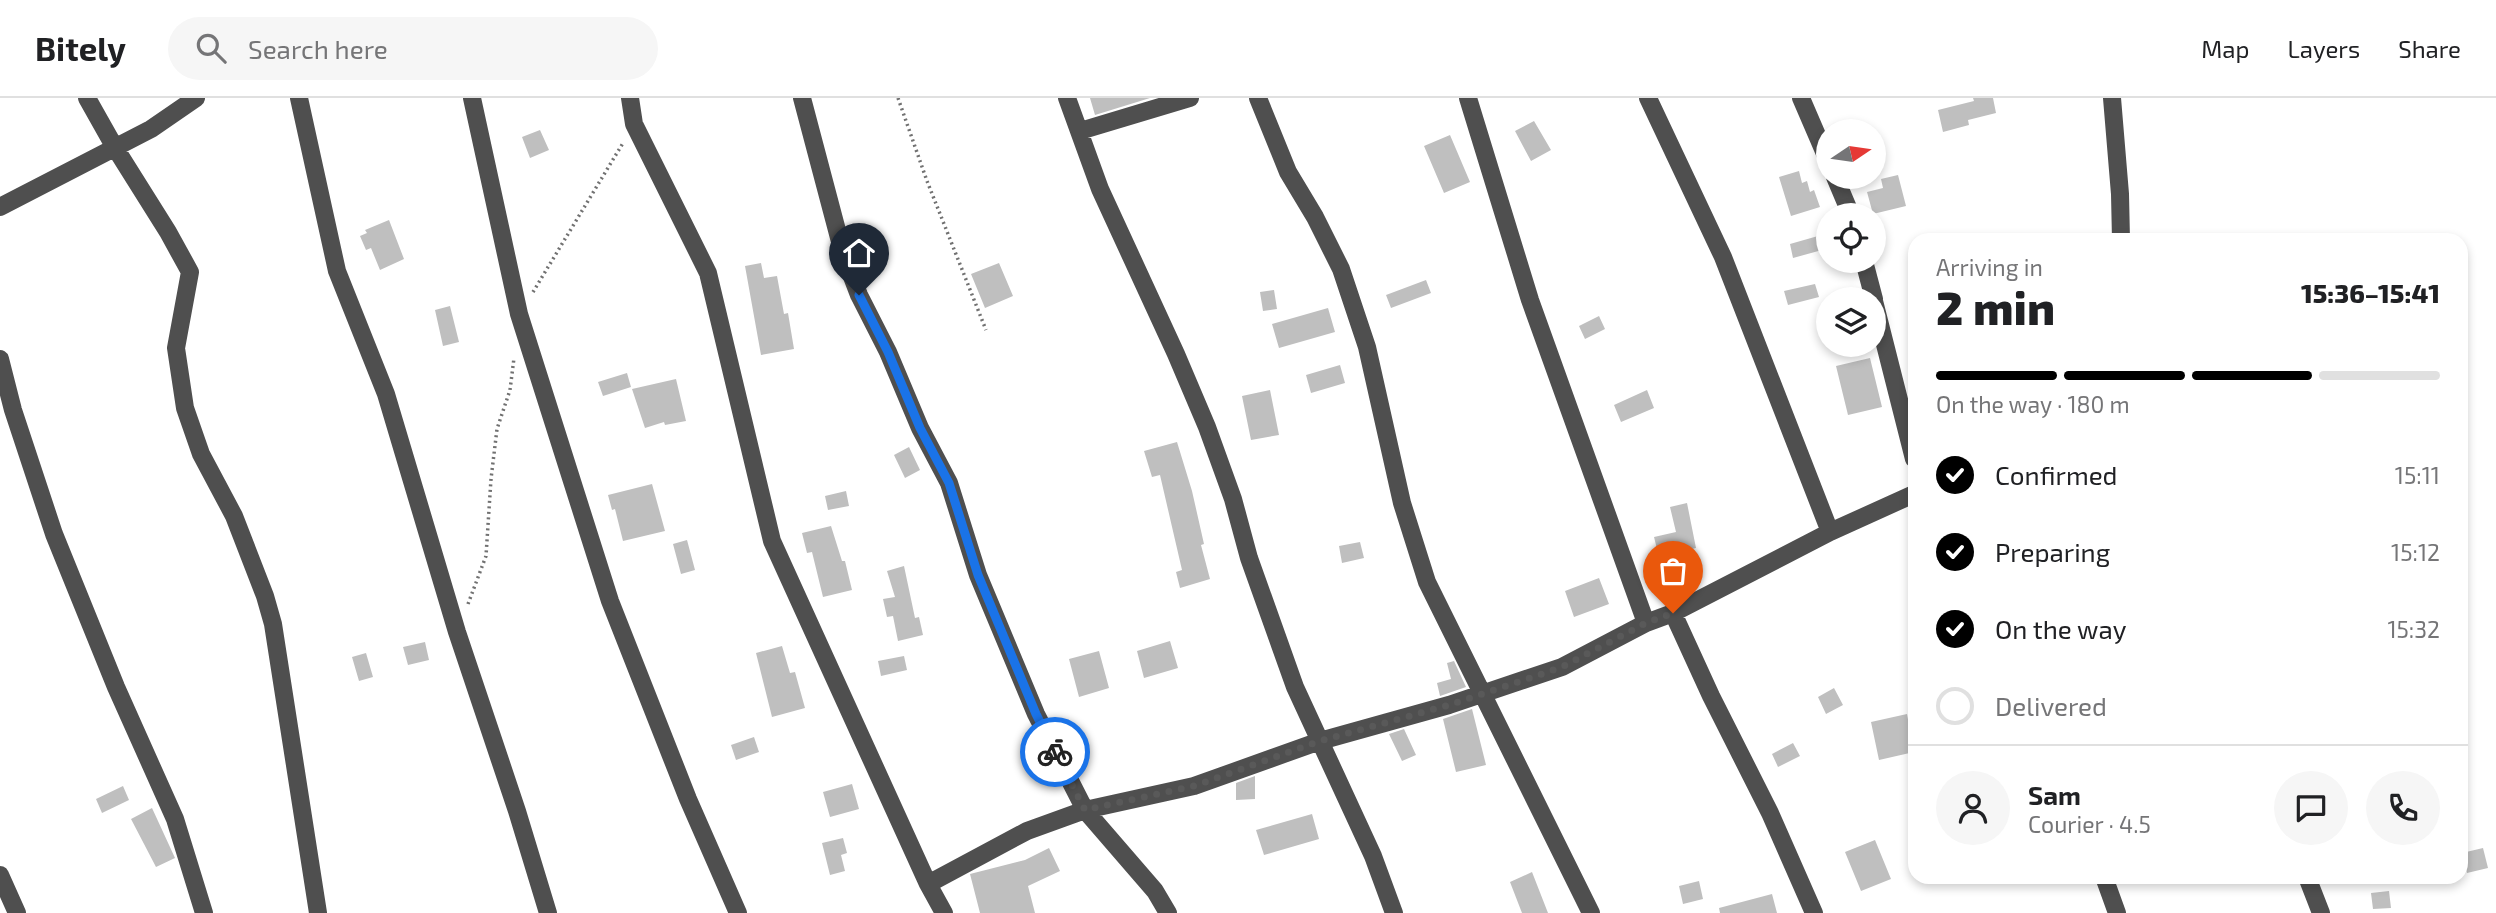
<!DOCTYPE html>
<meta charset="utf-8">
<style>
:root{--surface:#fff;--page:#f6f6f6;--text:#202124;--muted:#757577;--line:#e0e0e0;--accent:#000}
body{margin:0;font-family:"Exo 2",sans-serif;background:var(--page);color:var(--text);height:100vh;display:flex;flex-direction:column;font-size:26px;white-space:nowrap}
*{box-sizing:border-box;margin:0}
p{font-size:23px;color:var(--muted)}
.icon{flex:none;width:38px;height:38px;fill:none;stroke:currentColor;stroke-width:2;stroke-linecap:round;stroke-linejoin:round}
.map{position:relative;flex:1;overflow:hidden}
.details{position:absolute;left:1908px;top:135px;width:560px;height:651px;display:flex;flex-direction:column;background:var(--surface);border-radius:21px;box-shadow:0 4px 10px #0003}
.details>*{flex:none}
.needle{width:46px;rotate:77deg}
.controls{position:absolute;left:1816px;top:21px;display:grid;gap:14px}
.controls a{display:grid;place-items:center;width:70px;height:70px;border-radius:50%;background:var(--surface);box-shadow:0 4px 10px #0003;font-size:35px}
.pin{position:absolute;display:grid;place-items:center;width:60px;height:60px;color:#fff;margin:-72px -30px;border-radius:50% 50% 50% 0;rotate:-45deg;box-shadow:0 0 7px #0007}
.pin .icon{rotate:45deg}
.courier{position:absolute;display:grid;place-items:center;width:70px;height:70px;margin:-35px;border:5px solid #1a73e8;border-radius:50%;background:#fff;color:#222;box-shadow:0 2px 9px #0007}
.summary em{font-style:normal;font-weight:800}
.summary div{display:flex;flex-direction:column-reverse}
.summary{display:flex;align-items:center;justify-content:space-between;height:119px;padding:0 28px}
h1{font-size:46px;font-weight:800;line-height:52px}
.bar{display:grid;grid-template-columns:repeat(4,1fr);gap:10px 7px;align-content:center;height:84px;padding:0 28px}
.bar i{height:9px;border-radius:5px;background:var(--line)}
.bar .current{background:var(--accent)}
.bar p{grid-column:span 4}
.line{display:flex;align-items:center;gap:18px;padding:0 28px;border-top:2px solid var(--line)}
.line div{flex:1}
.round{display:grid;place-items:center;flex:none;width:74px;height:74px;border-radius:37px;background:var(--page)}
ol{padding:0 28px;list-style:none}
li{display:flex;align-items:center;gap:21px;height:77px}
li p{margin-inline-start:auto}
li .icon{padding:7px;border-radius:50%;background:var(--accent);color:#fff;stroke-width:4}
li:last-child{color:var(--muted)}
li i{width:38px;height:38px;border:4px solid var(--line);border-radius:50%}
header{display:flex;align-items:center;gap:42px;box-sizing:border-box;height:98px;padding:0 35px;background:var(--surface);border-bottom:2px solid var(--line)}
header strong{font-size:33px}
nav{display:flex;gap:38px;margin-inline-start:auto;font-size:24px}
.search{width:490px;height:63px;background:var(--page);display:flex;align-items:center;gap:18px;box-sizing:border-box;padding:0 24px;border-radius:38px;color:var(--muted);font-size:26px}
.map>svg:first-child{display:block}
</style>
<header>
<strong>Bitely</strong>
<div class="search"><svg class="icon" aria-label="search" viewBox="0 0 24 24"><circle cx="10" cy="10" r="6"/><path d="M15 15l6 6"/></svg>Search here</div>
<nav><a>Map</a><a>Layers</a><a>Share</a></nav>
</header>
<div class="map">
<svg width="2496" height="815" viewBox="0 0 2496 815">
<rect width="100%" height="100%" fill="#fff"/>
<path fill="#bfbfbf" d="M1090,0H1150L1095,17Z
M1973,0H1993L1996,15L1968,22L1969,27L1943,34L1938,12L1974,3Z
M1534,23L1551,52L1531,63L1515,33Z
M540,32L549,52L530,60L522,39Z
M1450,37L1470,84L1444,95L1424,48Z
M1799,73L1802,85L1807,83L1810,94L1814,92L1820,109L1791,118L1779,79Z
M1898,77L1906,108L1873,116L1867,94L1883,90L1881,81Z
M389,122L404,161L380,172L371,150L366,152L360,138L367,135L365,132Z
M1818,138L1822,152L1793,160L1790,146Z
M761,165L764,180L777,178L784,216L788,215L794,251L761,257L745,168Z
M999,165L1013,198L985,210L971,176Z
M1426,182L1431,195L1391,210L1386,197Z
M1815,186L1819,199L1788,207L1784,193Z
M1274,192L1277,211L1263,213L1260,194Z
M450,208L459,244L443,248L435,212Z
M1328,210L1335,234L1279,250L1272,226Z
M1599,218L1605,231L1585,241L1579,228Z
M1870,260L1882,309L1848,317L1836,268Z
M1340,267L1345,285L1311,295L1306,277Z
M627,275L631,289L603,298L598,284Z
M676,281L686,323L665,327L664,324L645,330L632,291Z
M1270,292L1279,337L1251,342L1242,298Z
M1647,292L1654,310L1621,324L1614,307Z
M1177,344L1192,393L1204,446L1201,447L1210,481L1180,490L1176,474L1182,472L1160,377L1152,379L1144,353Z
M909,349L920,372L905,380L894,357Z
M652,386L665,433L623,443L615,411L612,412L608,397Z
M846,393L849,408L828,412L825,398Z
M1687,405L1696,450L1659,459L1654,439L1676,434L1670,409Z
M831,428L842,463H845L852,492L823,499L812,454L807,455L802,435Z
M687,442L695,472L681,476L673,446Z
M1360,444L1364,460L1342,465L1339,448Z
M904,468L915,520L919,519L923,537L898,543L893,518L887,519L883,501L895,499L887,473Z
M1599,480L1609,506L1574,519L1565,493Z
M1170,543L1178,570L1144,580L1137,553Z
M425,544L429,562L408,567L403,549Z
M782,548L790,575L795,574L805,610L772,619L756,555Z
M1099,553L1109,590L1079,599L1069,561Z
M366,555L373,579L359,583L352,559Z
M904,558L907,572L881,578L878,563Z
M1454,563L1466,589L1440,598L1437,585L1451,581L1447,565Z
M1834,590L1843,607L1826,616L1818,599Z
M1472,611L1486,667L1456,674L1443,621Z
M1907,616L1914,654L1879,662L1871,624Z
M1404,631L1416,657L1402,663L1389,636Z
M754,639L759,654L736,662L731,647Z
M1793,645L1800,658L1778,669L1772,656Z
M1255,678V701L1236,702V685Z
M852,686L859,711L830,719L823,694Z
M123,688L129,702L102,715L96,701Z
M152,710L175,760L156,769L131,721Z
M1312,716L1319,741L1264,757L1256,732Z
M843,740L847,755L841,757L845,773L830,777L822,745Z
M1875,742L1891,781L1861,793L1845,754Z
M1049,750L1060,773L1028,788L1035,815H980L970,776L1025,762Z
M2483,750L2488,770L2467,775L2462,755Z
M1532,774L1548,815H1522L1510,784Z
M1699,783L1703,801L1683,806L1679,788Z
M2389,793L2391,810L2373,811L2371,795Z
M1772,796L1777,815H1720L1719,810Z"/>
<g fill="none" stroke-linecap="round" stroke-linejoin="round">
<path stroke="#717171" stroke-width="3.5" stroke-dasharray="2 3.5" stroke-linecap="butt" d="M898,0L927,83L986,232
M533,194L623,45
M468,506L486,458L491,381L497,331L510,292L514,260"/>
<path stroke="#4f4f4f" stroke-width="18" d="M87,0L114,48L168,134L190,174L176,250L185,310L201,356L234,418L265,498L273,526L318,815
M299,0L337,173L386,296L457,534L517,713L548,815
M472,0L519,216L610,503L688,701L738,815
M630,0L634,26L708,175L772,443L928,786L1027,733L1085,712L1194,688L1320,643L1449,607L1562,569L1646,525
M802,0L843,155L859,197L888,254L920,330L949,385L978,477L1036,616L1085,712L1155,793L1168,815
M1067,0L1100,91L1176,256L1207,329L1233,401L1249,460L1295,589L1373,758L1394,815
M1258,0L1288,74L1315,119L1341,171L1367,249L1402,405L1427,484L1591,815
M1468,0L1530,202L1646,525L1673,515L1830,434L1723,159L1648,0
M1801,0L1829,65
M2112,0L2120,96L2121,142
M1080,33L1190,0
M1835,79L1851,117
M0,109L151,31L196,0
M1864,163L1874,201
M1874,203L1914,361
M0,261L13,312L54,436L116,589L175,721L204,815
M1830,434L1914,396
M1673,515L1711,598L1770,715L1814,815
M0,777L17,815
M2104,779L2117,815
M2307,779L2321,815
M928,786L944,815"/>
</g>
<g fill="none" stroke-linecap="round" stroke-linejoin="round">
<path stroke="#595959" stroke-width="7" stroke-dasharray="0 12.6" d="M1055,654L1085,712L1194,688L1320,643L1449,607L1536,578L1562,569L1646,525L1673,515"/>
<path stroke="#1a73e8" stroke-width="9" d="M859,197L888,254L920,330L949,385L978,477L1036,616L1055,654"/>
</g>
</svg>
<div class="controls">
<a><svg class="needle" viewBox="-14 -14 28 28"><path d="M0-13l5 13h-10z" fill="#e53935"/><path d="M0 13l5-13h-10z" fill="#757577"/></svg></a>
<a><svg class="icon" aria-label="locate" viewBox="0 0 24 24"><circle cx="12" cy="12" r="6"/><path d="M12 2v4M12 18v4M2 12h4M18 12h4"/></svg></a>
<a><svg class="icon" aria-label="layers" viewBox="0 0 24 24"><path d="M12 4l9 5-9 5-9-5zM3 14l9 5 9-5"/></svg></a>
</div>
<div class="pin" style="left:1673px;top:515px;background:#ea580c"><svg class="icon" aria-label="bag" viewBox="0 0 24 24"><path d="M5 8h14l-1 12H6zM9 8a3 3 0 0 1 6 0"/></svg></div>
<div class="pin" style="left:859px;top:197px;background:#1f2937"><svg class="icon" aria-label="home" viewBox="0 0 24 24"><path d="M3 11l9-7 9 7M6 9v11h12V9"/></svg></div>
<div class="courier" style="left:1055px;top:654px"><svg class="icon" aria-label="bike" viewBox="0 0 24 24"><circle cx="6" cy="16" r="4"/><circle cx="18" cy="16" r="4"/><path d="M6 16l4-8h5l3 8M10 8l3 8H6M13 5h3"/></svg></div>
<section class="details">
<div class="summary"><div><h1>2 min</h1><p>Arriving in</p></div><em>15:36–15:41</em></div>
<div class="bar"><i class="current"></i><i class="current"></i><i class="current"></i><i></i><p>On the way · 180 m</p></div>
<ol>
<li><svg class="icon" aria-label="check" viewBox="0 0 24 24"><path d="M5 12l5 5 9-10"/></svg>Confirmed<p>15:11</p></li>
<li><svg class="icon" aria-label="check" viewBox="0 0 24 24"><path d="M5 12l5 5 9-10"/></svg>Preparing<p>15:12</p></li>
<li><svg class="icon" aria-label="check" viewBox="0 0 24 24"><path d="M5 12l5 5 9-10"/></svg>On the way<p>15:32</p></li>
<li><i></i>Delivered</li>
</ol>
<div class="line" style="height:126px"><a class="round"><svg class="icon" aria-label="person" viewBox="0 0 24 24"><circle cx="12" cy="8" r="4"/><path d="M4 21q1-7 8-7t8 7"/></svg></a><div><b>Sam</b><p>Courier · 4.5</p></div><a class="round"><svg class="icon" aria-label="chat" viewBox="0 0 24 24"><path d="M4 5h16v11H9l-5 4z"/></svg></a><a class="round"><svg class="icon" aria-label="phone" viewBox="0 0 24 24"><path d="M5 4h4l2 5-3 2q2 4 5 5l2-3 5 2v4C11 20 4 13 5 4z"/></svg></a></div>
</section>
</div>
